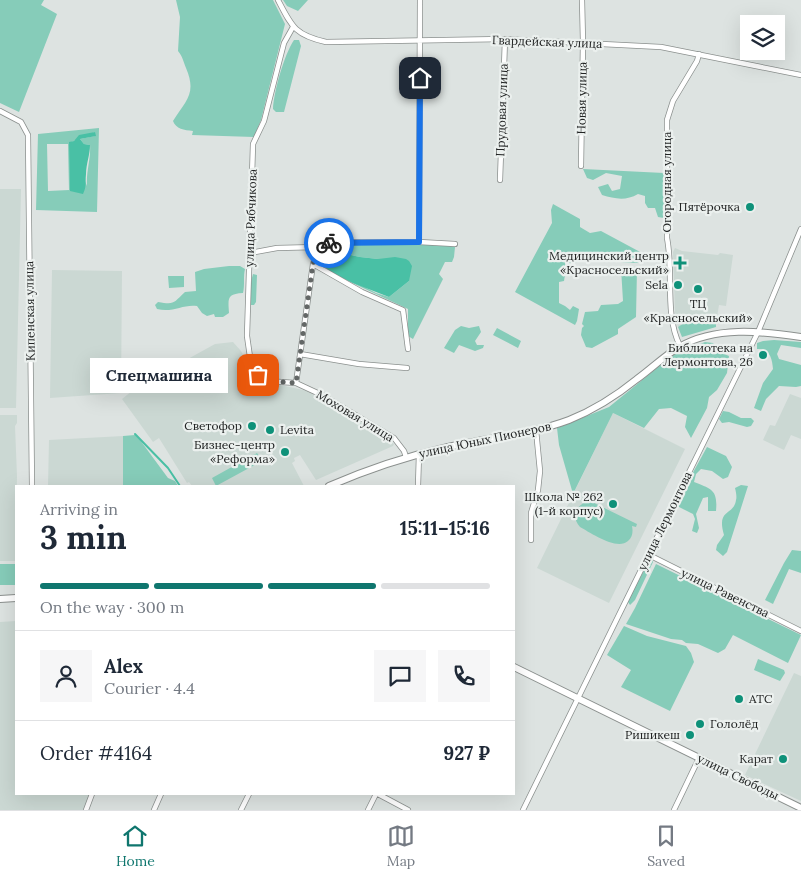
<!DOCTYPE html>
<meta charset="utf-8">
<style>
:root{--surface:#fff;--page:#f6f6f7;--text:#1f2937;--muted:#747a83;--line:#e0e1e3;--accent:#0f766e}
body{margin:0;font-family:Lora,serif;background:var(--page);color:var(--text);height:100vh;display:flex;flex-direction:column;font-size:19px;white-space:nowrap}
*{box-sizing:border-box;margin:0}
p{font-size:16px;color:var(--muted)}
.icon{flex:none;width:28px;height:28px;fill:none;stroke:currentColor;stroke-width:2;stroke-linecap:round;stroke-linejoin:round}
.map{position:relative;flex:1;overflow:hidden}
.panel{position:absolute;left:15px;top:485px;width:500px;height:310px;display:flex;flex-direction:column;background:var(--surface);border-radius:0px;box-shadow:0 5px 20px #0002}
.panel>*{flex:none}
.controls{position:absolute;left:740px;top:15px;display:grid;gap:10px}
.controls a{display:grid;place-items:center;width:45px;height:45px;border-radius:0px;background:var(--surface);box-shadow:0 5px 20px #0002;font-size:25px}
.pin{position:absolute;display:grid;place-items:center;width:42px;height:42px;color:#fff;margin:-21px;border-radius:10px;box-shadow:0 2px 8px #0006}
.courier{position:absolute;display:grid;place-items:center;width:50px;height:50px;margin:-25px;border:4px solid #1a73e8;border-radius:50%;background:#fff;color:#222;box-shadow:0 1px 6px #0007}
.bubble{position:absolute;height:35px;border-radius:0px;background:var(--surface);box-shadow:0 5px 20px #0002;font-size:16px;font-weight:800;line-height:35px;text-align:center}
.summary em{font-style:normal;font-weight:800}
.summary div{display:flex;flex-direction:column-reverse}
.summary{display:flex;align-items:center;justify-content:space-between;height:85px;padding:0 25px}
h1{font-size:32px;font-weight:800;line-height:38px}
.bar{display:grid;grid-template-columns:repeat(4,1fr);gap:8px 5px;align-content:center;height:60px;padding:0 25px}
.bar i{height:6px;border-radius:4px;background:var(--line)}
.bar .selected{background:var(--accent)}
.bar p{grid-column:span 4}
.line{display:flex;align-items:center;gap:12px;padding:0 25px;border-top:1px solid var(--line)}
.line div{flex:1}
.round{display:grid;place-items:center;flex:none;width:52px;height:52px;border-radius:0px;background:var(--page)}
.dock{display:flex;justify-content:space-around;align-items:center;height:70px;border-top:1px solid var(--line);background:var(--surface);font-size:14px;color:var(--muted)}
.dock a{display:grid;justify-items:center;gap:2px}
.dock .selected{color:var(--accent)}
.map>svg:first-child{display:block}
</style>
<div class="map">
<svg width="801" height="810" viewBox="0 0 801 810">
<rect width="100%" height="100%" fill="#dde3e1"/>
<path fill="#cbd8d3" d="M0,189H21L16,408H0Z
M675,248L682,251L718,255L720,253L733,255L726,306L719,305L716,323H684L678,327L675,313L673,252Z
M52,270L122,271L121,393L50,398Z
M233,342L241,351L262,390L274,386L280,385L308,391L318,398L320,402L365,424L394,444L393,446L316,480L300,455L294,458L295,461L292,463L304,486H192L189,482L187,483L159,438L153,442L122,399L137,387L215,344Z
M790,394L801,398V439L791,435L784,450L763,440L769,427L770,425L775,426Z
M613,413L685,449L609,603L537,568Z
M0,415H17V423L15,426L17,476L15,561H0Z
M123,436V486H48L49,440Z
M16,621V794H91L84,810H0V622Z
M794,673L801,676V801L745,775Z"/>
<path fill="#86ccb9" fill-rule="evenodd" d="M0,0H44L41,5L57,14L19,112L0,103Z
M176,0H273L285,24L261,120L254,137L192,135L193,131C184,130 176,129 173,121C186,100 197,94 186,68C183,61 183,57 178,51L180,17Z
M283,0H308L298,11L287,6Z
M294,40H299L301,46L284,112H276L273,109C274,91 284,55 294,40Z
M99,128L97,212L36,210L38,134ZM95,132V136L80,139L84,144L90,145C91,159 86,171 87,186L69,143ZM47,144H68L69,190L48,191Z
M583,169L664,173V218L658,217L655,208H648L645,203V196L638,194C626,201 615,199 602,195L598,187L608,184L612,191L620,189L622,176L606,173L593,180L587,178Z
M553,204L580,219V227L590,233L601,231L642,253L643,259L637,263L620,262V260L599,258V252H590L588,261L567,263L564,281L559,282V303L565,306L570,310L573,306L579,309L577,321L575,325L515,292L552,223L551,210Z
M422,244L452,246L455,247L454,257L452,262H445L439,274L443,279L413,339L408,336V309L331,273L318,262C319,251 321,249 332,245ZM337,252L360,257L378,259L409,281L389,297L376,293L326,267L325,257Z
M229,266H240L245,269C243,277 245,284 243,293C227,294 228,298 229,313L223,317H215L214,314L207,316L202,313L197,306C183,304 173,313 157,309L155,305L158,302C175,305 173,303 185,292L196,291L195,272L204,269Z
M621,268L637,269L636,317L618,329V334L592,348L586,347L581,335L582,328L584,326L582,324L585,312L598,311L601,305L618,304L623,301Z
M253,274L257,275L256,302L254,305H251C250,295 250,283 253,274Z
M168,276H184V287L169,288Z
M714,322L716,323V327L682,337L678,327L684,323Z
M461,326L469,328L479,326L481,332L475,341L477,345H484L483,348L475,351L459,345L454,353L444,348L455,330Z
M497,328L521,341L518,348L493,335Z
M774,340L801,342V348L781,345L777,354L779,359L801,365V386L796,387L779,386L766,399L761,411L754,408L763,383L773,369C772,358 770,349 757,349V343L763,341Z
M705,342L713,343L720,352L729,356L727,373L717,390L709,397L707,408L691,438L685,427L687,416L671,408L659,409L644,428L613,413L573,494L559,445L557,428L609,407L673,355Z
M723,411L729,412L741,418H751L754,421L751,426L747,427L729,422L722,423L719,419Z
M135,435L140,440L168,478L175,481L178,486H123V436Z
M707,447L726,456L732,467L728,477L723,479L712,471L701,469L696,474L694,482C711,489 718,489 716,511H708V497L703,498L696,514L699,528L697,533L692,531L695,519L693,514L677,506L685,487Z
M257,453L262,461L216,486L212,478Z
M741,485L748,486L727,552L723,556L716,550L717,545L724,535C716,508 734,516 736,500C737,497 736,492 735,488Z
M586,502H592L637,524L636,527L632,526C633,531 633,537 628,541C617,551 591,533 580,527C572,518 574,507 586,502Z
M792,550L801,551V573L789,569L773,604L765,600L784,563Z
M650,560H653V562L635,600L630,605L628,602V599Z
M0,564H16V585H0Z
M656,564L801,635L788,663L733,635L725,649L718,653L698,644L686,643L682,640L671,639L626,624L635,608Z
M624,626L647,636L686,646L691,653L694,662L670,711L621,687L631,670L607,655Z
M758,659L784,670L785,673L780,681L754,670Z"/>
<path fill="#49c0a5" d="M95,132L96,136L80,139L84,144L90,145C90,155 86,164 86,174C85,182 87,186 83,194L70,191L69,142L74,141L79,135Z
M337,252L360,257L378,259L395,257L406,259L409,261L412,266L409,281L389,297L353,283L328,271L326,267L325,257L329,253Z"/>
<g fill="none" stroke-linecap="round" stroke-linejoin="round">
<path stroke="#49c0a5" stroke-width="2" d="M135,434L168,468L180,486"/>
<defs>
<path id="minor" d="M278,0C292,27 295,35 326,42L505,39L661,47L801,75
M293,27L284,43L264,121L253,144L247,336L250,357L258,375L267,381L296,383L324,396L394,438L404,451L406,457
M0,111L21,122L28,135L32,486
M581,166L583,42L582,0
M500,180L505,39
M419,242L420,0
M250,253L277,248L318,247L332,242H419L455,244
M313,264L362,292L403,310L408,349
M680,346C664,314 674,273 667,238V120L673,101L697,61L699,54
M300,354L359,364L407,368
M296,383L313,264L318,247
M418,486L419,454
M531,540V513L538,490L540,471L536,430
M649,555L801,631
M378,794L408,810
M86,810L92,794
M154,810L161,794
M241,810L249,794
M368,810L376,794
M523,810L758,332L801,229
M674,810L699,758"/>
<path id="secondary" d="M329,486C366,470 404,457 444,448C485,438 529,435 569,420C594,410 616,396 637,379C651,369 664,356 679,347C715,326 761,331 801,337
M0,599L16,598
M514,667L801,808"/>
</defs>
<use href="#minor" stroke="#8b908e" stroke-width="6"/>
<use href="#secondary" stroke="#8b908e" stroke-width="8"/>
<use href="#minor" stroke="#fff" stroke-width="4.5"/>
<use href="#secondary" stroke="#fff" stroke-width="6"/>
</g>
<g fill="none" stroke-linecap="round" stroke-linejoin="round">
<path stroke="#636766" stroke-width="5" stroke-dasharray="0 9" d="M258,375L267,381L296,383L313,264L318,247L329,243"/>
<path stroke="#1a73e8" stroke-width="6" d="M329,243L419,242L420,78"/>
</g>
<g fill="#0e9179" stroke="#ebf0ee" stroke-width="2">
<circle cx="750" cy="207" r="5"/>
<path d="M677.5 255.5h5v5h5v5h-5v5h-5v-5h-5v-5h5z"/>
<circle cx="678" cy="285" r="5"/>
<circle cx="698" cy="289" r="5"/>
<circle cx="763" cy="355" r="5"/>
<circle cx="252" cy="426" r="5"/>
<circle cx="270" cy="430" r="5"/>
<circle cx="285" cy="452" r="5"/>
<circle cx="613" cy="504" r="5"/>
<circle cx="739" cy="699" r="5"/>
<circle cx="700" cy="724" r="5"/>
<circle cx="690" cy="735" r="5"/>
<circle cx="783" cy="759" r="5"/>
</g>
<g text-anchor="middle" stroke-width="4.5" stroke-linejoin="round" paint-order="stroke">
<g font-size="12" fill="#222424" stroke="#ebf0ee">
<text transform="translate(547 42) rotate(2)" y="4">Гвардейская улица</text>
<text transform="translate(582 98) rotate(-89)" y="4">Новая улица</text>
<text transform="translate(502 110) rotate(-88)" y="4">Прудовая улица</text>
<text transform="translate(667 182) rotate(-90)" y="4">Огородная улица</text>
<text transform="translate(251 218) rotate(-88)" y="4">улица Рябчикова</text>
<text transform="translate(30 311) rotate(-91)" y="4">Кипенская улица</text>
<text transform="translate(355 416) rotate(31)" y="4">Моховая улица</text>
<text transform="translate(485 440) rotate(-12)" y="4">улица Юных Пионеров</text>
<text transform="translate(665 521) rotate(-64)" y="4">улица Лермонтова</text>
<text transform="translate(725 593) rotate(26)" y="4">улица Равенства</text>
<text transform="translate(738 777) rotate(26)" y="4">улица Свободы</text>
</g>
<g font-size="12" fill="#222424" stroke="#ebf0ee" text-anchor="end">
<text x="740" y="211">Пятёрочка</text>
<text x="669" y="260">Медицинский центр<tspan x="669" dy="14">«Красносельский»</tspan></text>
<text x="668" y="289">Sela</text>
<text x="698" y="308" text-anchor="middle">ТЦ<tspan x="698" dy="14">«Красносельский»</tspan></text>
<text x="753" y="352">Библиотека на<tspan x="753" dy="14">Лермонтова, 26</tspan></text>
<text x="242" y="430">Светофор</text>
<text x="280" y="434" text-anchor="start">Levita</text>
<text x="275" y="449">Бизнес-центр<tspan x="275" dy="14">«Реформа»</tspan></text>
<text x="603" y="501">Школа № 262<tspan x="603" dy="14">(1-й корпус)</tspan></text>
<text x="749" y="703" text-anchor="start">АТС</text>
<text x="710" y="728" text-anchor="start">Гололёд</text>
<text x="680" y="739">Ришикеш</text>
<text x="773" y="763">Карат</text>
</g>
</g>
</svg>
<div class="controls">
<a><svg class="icon" aria-label="layers" viewBox="0 0 24 24"><path d="M12 4l9 5-9 5-9-5zM3 14l9 5 9-5"/></svg></a>
</div>
<div class="pin" style="left:258px;top:375px;background:#ea580c"><svg class="icon" aria-label="bag" viewBox="0 0 24 24"><path d="M5 8h14l-1 12H6zM9 8a3 3 0 0 1 6 0"/></svg></div>
<div class="pin" style="left:420px;top:78px;background:#1f2937"><svg class="icon" aria-label="home" viewBox="0 0 24 24"><path d="M3 11l9-7 9 7M6 9v11h12V9"/></svg></div>
<div class="courier" style="left:329px;top:243px"><svg class="icon" aria-label="bike" viewBox="0 0 24 24"><circle cx="6" cy="16" r="4"/><circle cx="18" cy="16" r="4"/><path d="M6 16l4-8h5l3 8M10 8l3 8H6M13 5h3"/></svg></div>
<div class="bubble" style="left:90px;top:358px;width:138px">Спецмашина</div>
<section class="panel">
<div class="summary"><div><h1>3 min</h1><p>Arriving in</p></div><em>15:11–15:16</em></div>
<div class="bar"><i class="selected"></i><i class="selected"></i><i class="selected"></i><i></i><p>On the way · 300 m</p></div>
<div class="line" style="height:90px"><a class="round"><svg class="icon" aria-label="person" viewBox="0 0 24 24"><circle cx="12" cy="8" r="4"/><path d="M4 21q1-7 8-7t8 7"/></svg></a><div><b>Alex</b><p>Courier · 4.4</p></div><a class="round"><svg class="icon" aria-label="chat" viewBox="0 0 24 24"><path d="M4 5h16v11H9l-5 4z"/></svg></a><a class="round"><svg class="icon" aria-label="phone" viewBox="0 0 24 24"><path d="M5 4h4l2 5-3 2q2 4 5 5l2-3 5 2v4C11 20 4 13 5 4z"/></svg></a></div>
<div class="line" style="height:65px"><div>Order #4164</div><b>927 ₽</b></div>
</section>
</div>
<nav class="dock">
<a class="selected"><svg class="icon" aria-label="home" viewBox="0 0 24 24"><path d="M3 11l9-7 9 7M6 9v11h12V9"/></svg>Home</a>
<a><svg class="icon" aria-label="map" viewBox="0 0 24 24"><path d="M3 6l6-2 6 2 6-2v14l-6 2-6-2-6 2zM9 4v14M15 6v14"/></svg>Map</a>
<a><svg class="icon" aria-label="saved" viewBox="0 0 24 24"><path d="M7 4h10v16l-5-4-5 4z"/></svg>Saved</a>
</nav>
